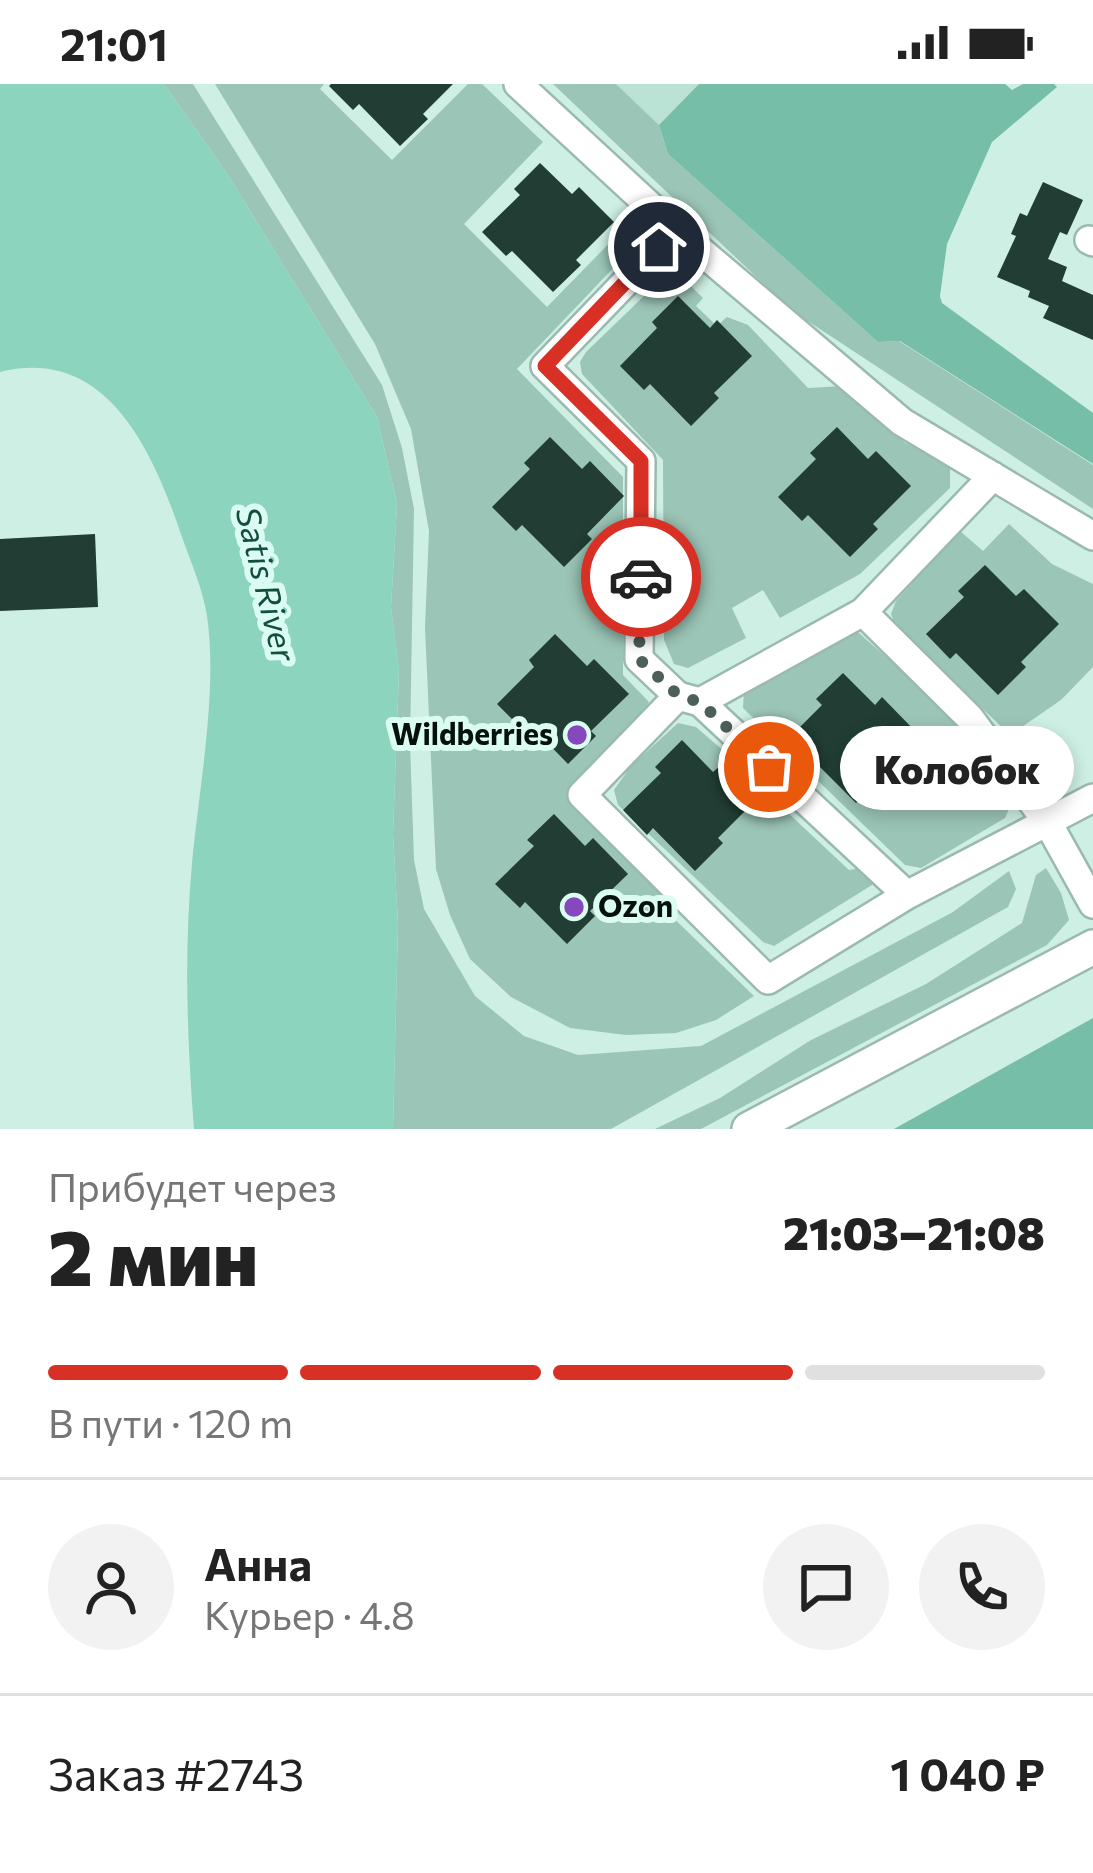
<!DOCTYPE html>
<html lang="ru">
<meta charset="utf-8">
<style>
:root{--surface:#fff;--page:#f2f2f2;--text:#222;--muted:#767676;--line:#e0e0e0;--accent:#d93025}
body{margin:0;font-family:Commissioner,sans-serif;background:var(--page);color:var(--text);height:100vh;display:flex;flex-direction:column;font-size:45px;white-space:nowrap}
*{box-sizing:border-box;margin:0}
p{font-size:39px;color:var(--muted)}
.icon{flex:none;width:66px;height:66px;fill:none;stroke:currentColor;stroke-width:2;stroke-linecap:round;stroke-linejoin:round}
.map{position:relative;height:1045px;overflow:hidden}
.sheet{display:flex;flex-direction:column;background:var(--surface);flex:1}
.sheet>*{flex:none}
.pin{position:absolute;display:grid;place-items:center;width:102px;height:102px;color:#fff;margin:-51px;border:6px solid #fff;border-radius:50%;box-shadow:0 3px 12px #0007}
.courier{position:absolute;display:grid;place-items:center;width:120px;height:120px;margin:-60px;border:9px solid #d93025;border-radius:50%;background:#fff;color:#222;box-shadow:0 3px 15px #0007}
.bubble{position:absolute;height:84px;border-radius:42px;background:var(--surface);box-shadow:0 6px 18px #0003;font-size:39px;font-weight:800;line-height:84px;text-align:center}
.headline em{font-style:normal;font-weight:800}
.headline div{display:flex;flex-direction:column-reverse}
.headline{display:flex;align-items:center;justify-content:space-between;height:204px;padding:0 48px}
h1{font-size:78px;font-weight:800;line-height:90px}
.bar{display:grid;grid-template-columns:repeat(4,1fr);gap:18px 12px;align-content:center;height:144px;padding:0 48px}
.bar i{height:15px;border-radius:9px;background:var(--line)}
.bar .active{background:var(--accent)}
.bar p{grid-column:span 4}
.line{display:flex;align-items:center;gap:30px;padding:0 48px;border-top:3px solid var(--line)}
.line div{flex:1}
.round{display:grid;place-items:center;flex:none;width:126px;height:126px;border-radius:63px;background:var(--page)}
.status{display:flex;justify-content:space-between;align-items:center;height:84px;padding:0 60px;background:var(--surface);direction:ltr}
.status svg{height:33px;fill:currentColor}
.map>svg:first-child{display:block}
</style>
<div class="status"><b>21:01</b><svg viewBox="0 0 49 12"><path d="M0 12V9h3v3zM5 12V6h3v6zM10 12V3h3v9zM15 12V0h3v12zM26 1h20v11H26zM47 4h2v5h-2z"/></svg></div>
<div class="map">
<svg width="1093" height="1045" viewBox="0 0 1093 1045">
<rect width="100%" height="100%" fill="#ceefe3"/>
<path fill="#bae3d5" d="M616,0H699L659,41Z"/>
<path fill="#9bc5b7" d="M164,0H193L382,301L402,364L414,425L410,659L414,776L424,825L475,912L524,952L578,971L701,962L953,828L1009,787L1016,805L1008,823L611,1045H393L398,839L393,750L399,587L391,523L397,420L377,333L226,88Z
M215,0H324L320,5L392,76L468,0H482L543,58L464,140L547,223L627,141L641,155L517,285L623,393V591L649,618L638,639L568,712L664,802L659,820L754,912L716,936L676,949L626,951L570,944L511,913L470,875L450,831L436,785L425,544L429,447L411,345L375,260Z
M553,0H616L659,41L668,70L878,258L899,257L1093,381V425L791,226Z
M673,184L703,214L696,222L717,242L727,233L748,241L808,304L844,302L905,359L939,375L950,385V404L860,490L780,534L763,506L732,524L746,554L688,584L674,580L664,556L663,376L582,290L580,278L586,268Z
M1009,440L1052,480L1093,500V583L1061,616L1010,651L895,541L891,530L896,517L960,447L983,467Z
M849,549H859L965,643L1009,725L1005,734L921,784L905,781L743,624L744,607Z
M678,639L696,643L762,700L768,696L787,713V728L849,786L868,783L875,792L872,801L774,862L763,858L618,721L614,706L631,682Z
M1046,784L1061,809L1069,836L1047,861L701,1045H655L720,1014L811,956L926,900L1022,839L1036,791Z"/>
<path fill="#77bea8" d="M699,0H1005L1012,6L1023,0H1054L1057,3L992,58L947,160L940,212L942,219L1093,329V380L900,257L878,258L668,70L659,41Z
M1093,934V1045H894Z"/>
<path fill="#8cd4bd" d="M0,0H164L226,88L377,333L397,420L391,523L399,586L393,750L398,839L393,1045H194C187,955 184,869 192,779C199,704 218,606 207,532C203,505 191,479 182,453C154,370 108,261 0,288Z"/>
<path fill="#213d34" d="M331,0H453L423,30L428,35L400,62L359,20L353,26L329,2Z
M540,79L572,110L579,103L614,138L576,176L581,181L553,208L512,167L506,172L482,148L520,111L514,105Z
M1043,98L1083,116L1067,151L1060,148L1048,175L1067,183L1062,197L1093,211V256L1043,234L1049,222L1028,213L1030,207L997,193L1016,152L1011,150L1020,129L1027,132Z
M678,212L710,244L717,236L752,272L714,309L719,314L691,342L650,300L644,306L620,282L657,244L652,238Z
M837,343L868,375L876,367L911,402L873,440L878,445L850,473L808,431L802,437L778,413L816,375L810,369Z
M550,353L582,385L590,377L624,412L587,450L592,455L564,483L522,441L516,447L492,423L530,385L524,379Z
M95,450L98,523L0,527V455Z
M985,481L1016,512L1024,505L1059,540L1021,578L1026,583L998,611L956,569L950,575L926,550L964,513L958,507Z
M555,550L587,582L594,575L629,610L591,647L596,652L568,680L527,638L521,644L497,620L534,583L529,576Z
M843,589L875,621L882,613L917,649L879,686L884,691L856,719L814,677L808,683L784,659L822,621L816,615Z
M682,656L713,688L721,681L756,716L718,754L723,759L695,787L653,744L647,751L623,726L661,689L655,683Z
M554,730L585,762L593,754L628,790L590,827L595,832L567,860L525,818L520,824L495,800L534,762L527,756Z"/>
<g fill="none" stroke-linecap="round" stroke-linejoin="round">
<defs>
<path id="minor" d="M518,0L676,146L902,338L1093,452
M676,146L545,282L641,377L639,575L678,612L700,618L907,811
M1089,156L1093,158
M863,528L993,392
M678,612L582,711L768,896L907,811L1093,714
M700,618L863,528L969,633L1048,739L1093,820"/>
<path id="major" d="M749,1045L1093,863"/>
</defs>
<use href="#minor" stroke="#9bbaaf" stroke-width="32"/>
<use href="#major" stroke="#9bbaaf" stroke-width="38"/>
<use href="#minor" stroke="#fff" stroke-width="27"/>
<use href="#major" stroke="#fff" stroke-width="33"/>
</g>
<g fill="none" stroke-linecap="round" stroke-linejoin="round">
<path stroke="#4c5f58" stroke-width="12" stroke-dasharray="0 21.6" d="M641,493L639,575L679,612L700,618L769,683"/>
<path stroke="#d93025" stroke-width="15" d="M641,493V377L545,282L659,163"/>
</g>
<g fill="#8648bd" stroke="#dbfcf1" stroke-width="4.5">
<circle cx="577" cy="651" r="12"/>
<circle cx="574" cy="823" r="12"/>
</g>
<g text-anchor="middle" stroke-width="12" stroke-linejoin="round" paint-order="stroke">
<g font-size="30" font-weight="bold" fill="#06110d" stroke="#dbfcf1" text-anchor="end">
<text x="553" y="661">Wildberries</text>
<text x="598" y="833" text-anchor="start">Ozon</text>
</g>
<g font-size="33" font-style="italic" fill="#124e3f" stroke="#dbfcf1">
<text transform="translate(266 500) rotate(76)" y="12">Satis River</text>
</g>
</g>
</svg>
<div class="pin" style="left:769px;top:683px;background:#ea580c"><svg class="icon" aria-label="bag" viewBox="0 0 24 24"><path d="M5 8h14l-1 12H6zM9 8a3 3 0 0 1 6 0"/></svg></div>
<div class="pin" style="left:659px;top:163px;background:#1f2937"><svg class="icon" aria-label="home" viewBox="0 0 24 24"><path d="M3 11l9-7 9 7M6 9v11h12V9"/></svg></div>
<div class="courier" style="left:641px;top:493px"><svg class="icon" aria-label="car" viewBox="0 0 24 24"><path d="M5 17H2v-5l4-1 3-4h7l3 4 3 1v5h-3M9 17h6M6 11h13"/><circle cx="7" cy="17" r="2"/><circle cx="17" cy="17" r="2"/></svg></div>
<div class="bubble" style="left:840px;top:642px;width:234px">Колобок</div>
</div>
<section class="sheet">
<div class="headline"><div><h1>2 мин</h1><p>Прибудет через</p></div><em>21:03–21:08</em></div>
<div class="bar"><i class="active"></i><i class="active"></i><i class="active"></i><i></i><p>В пути · 120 m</p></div>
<div class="line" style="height:216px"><a class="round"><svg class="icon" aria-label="person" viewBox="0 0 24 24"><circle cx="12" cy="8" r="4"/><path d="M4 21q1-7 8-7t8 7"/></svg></a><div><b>Анна</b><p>Курьер · 4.8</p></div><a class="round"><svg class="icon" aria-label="chat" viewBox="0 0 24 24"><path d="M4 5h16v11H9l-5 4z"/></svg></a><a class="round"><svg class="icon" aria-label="phone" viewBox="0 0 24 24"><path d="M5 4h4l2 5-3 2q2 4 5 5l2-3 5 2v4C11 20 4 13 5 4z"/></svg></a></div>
<div class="line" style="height:156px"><div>Заказ #2743</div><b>1 040 ₽</b></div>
</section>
